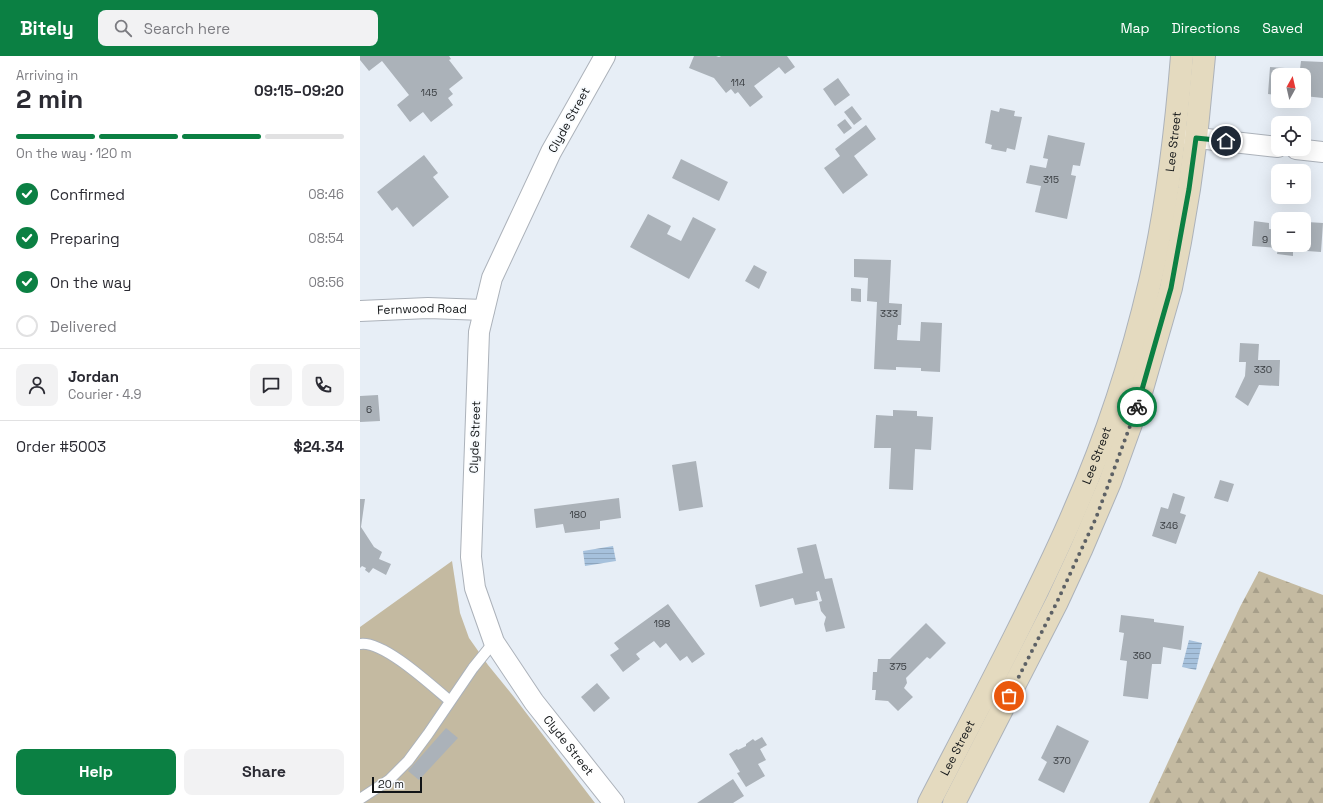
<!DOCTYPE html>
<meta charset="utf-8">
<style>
:root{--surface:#fff;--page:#f2f2f3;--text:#2b2b33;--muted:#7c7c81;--line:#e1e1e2;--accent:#0b8043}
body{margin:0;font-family:"Space Grotesk",sans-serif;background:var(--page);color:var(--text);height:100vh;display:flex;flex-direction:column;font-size:15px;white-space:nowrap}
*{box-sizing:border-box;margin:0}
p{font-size:13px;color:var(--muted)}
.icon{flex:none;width:22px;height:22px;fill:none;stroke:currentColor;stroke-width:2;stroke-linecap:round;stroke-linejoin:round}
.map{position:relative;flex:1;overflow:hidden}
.side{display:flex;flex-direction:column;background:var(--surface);width:360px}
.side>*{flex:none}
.needle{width:26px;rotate:8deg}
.controls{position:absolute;left:911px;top:12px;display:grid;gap:8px}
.controls a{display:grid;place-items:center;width:40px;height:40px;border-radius:8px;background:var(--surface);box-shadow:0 4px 16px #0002;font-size:20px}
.scale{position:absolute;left:12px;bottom:10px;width:50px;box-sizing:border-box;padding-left:4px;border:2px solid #121517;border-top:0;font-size:11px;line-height:14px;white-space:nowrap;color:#121517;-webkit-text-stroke:3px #f8fbfe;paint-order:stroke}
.pin{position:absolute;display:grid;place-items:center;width:34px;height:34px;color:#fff;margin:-17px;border:2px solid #fff;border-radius:50%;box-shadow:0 1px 4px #0007}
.courier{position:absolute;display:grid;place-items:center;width:40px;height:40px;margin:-20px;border:3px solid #0b8043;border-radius:50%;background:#fff;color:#222;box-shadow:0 1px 5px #0007}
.summary em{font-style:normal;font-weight:700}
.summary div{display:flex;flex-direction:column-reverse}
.summary{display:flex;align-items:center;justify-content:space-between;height:68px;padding:0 16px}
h1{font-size:26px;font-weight:700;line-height:30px}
.bar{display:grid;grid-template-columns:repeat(4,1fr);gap:6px 4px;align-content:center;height:48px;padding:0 16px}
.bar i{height:5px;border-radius:3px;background:var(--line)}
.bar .on{background:var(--accent)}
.bar p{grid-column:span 4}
.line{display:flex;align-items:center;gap:10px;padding:0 16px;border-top:1px solid var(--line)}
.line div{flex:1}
.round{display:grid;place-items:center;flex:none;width:42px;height:42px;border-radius:8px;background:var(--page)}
ol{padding:0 16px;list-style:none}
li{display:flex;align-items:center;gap:12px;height:44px}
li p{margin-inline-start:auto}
li .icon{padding:4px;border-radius:50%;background:var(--accent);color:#fff;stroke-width:4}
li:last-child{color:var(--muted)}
li i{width:22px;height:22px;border:2px solid var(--line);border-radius:50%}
.button{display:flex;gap:8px;margin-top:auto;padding:8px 16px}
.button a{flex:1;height:46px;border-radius:8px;background:var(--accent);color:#fff;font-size:16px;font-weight:700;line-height:46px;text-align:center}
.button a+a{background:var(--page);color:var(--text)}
header{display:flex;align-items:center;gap:24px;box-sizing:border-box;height:56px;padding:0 20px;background:var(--accent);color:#fff}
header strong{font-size:19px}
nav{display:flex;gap:22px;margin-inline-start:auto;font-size:14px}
.search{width:280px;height:36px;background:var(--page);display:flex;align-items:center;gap:10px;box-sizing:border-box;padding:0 14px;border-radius:8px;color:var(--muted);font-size:15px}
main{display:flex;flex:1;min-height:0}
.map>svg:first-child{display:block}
</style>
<header>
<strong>Bitely</strong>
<div class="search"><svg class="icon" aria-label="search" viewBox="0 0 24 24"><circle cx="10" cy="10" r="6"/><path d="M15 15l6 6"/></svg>Search here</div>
<nav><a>Map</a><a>Directions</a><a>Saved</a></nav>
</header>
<main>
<section class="side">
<div class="summary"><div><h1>2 min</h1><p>Arriving in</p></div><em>09:15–09:20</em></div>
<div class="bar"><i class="on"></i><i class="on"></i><i class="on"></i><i></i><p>On the way · 120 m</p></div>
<ol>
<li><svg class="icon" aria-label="check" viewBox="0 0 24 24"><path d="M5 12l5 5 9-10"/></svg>Confirmed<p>08:46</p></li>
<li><svg class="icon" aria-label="check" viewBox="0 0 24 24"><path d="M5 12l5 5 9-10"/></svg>Preparing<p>08:54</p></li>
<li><svg class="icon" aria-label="check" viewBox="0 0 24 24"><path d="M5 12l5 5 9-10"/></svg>On the way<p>08:56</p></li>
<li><i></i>Delivered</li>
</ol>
<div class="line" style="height:72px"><a class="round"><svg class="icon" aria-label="person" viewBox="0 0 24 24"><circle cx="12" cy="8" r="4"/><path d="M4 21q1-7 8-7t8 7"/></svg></a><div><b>Jordan</b><p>Courier · 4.9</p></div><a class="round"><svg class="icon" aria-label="chat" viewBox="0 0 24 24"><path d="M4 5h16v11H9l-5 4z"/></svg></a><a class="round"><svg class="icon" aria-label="phone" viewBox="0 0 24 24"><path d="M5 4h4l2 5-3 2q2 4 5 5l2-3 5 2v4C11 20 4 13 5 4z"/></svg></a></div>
<div class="line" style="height:52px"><div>Order #5003</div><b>$24.34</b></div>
<div class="button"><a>Help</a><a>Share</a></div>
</section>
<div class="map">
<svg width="963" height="747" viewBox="0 0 963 747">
<defs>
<pattern id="forest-firs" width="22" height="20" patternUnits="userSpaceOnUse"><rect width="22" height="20" fill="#c4baa1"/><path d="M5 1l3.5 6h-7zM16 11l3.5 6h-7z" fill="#a79f8a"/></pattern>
<pattern id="water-rules" width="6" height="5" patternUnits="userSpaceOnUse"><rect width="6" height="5" fill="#a6c1dc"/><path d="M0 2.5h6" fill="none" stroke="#8ea5bc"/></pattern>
</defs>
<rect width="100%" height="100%" fill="#e7eef6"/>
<path fill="#c4baa1" d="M92,505L100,557L109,582L128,609L154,641L235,747H0V571Z"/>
<path fill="url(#forest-firs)" d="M899,515L963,539V747H789L880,551Z"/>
<path fill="url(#water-rules)" d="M253,490L256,505L225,510L223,495Z
M829,584L842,587L836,614L822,611Z"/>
<path fill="#abb2b9" d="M0,0H89L91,3L89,4L103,22L89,33L93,38L88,42L93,49L71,66L63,56L50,66L37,49L49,39L22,5L9,15L0,4Z
M334,0H356L359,1L361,0H427L435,11L425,18L419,11L394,30L403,41L390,51L378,36L375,38L371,33L366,37L354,22L329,12Z
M941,5L963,6V42L944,40V19H918V39L908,38L910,11L940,13Z
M478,22L490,39L475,50L463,33Z
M492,50L502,63L494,69L484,56Z
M640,52L655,55L654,60L662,61L655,94L647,92L646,96L631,93L632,89L625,87L631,54L639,56Z
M485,63L492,72L484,78L477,69Z
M506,69L516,83L494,100L508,119L483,138L464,112L480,100L475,93Z
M688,79L725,87L720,110L713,109L711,119L716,120L707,163L675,156L681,130L666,127L670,109L686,112L688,103L683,102Z
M64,99L78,117L73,121L89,141L53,171L37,151L32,155L17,136Z
M321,103L368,126L359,145L312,122Z
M288,158L311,170L307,178L321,185L333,161L356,173L329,223L270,191Z
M894,165L909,167V173L918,174V189H944V177H946L947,166L963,167L961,196L933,194V200L917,198L918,192L892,190Z
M494,203L531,204L529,247L542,248L541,269H538L537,284L560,285L561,266L582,267L580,316L561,315V312L536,311V314L514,313L517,246L507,245L508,222L494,221Z
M394,209L407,216L399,233L385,225Z
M491,232L501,233V246L491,245Z
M880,287L899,288L898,304H920L919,330L899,329L888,350L875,341L885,320L886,306H879Z
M18,339L20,365L0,366V340Z
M533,354L557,355V360L573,361L571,394L555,393L553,434L529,433L531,392H514L516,359L533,360Z
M336,405L343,451L319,455L312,409Z
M860,424L874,428L868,446L854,442Z
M813,437L825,441L820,457L826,459L816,488L792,480L801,451L808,453Z
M259,442L261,462L240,465V473L205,477L203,468L176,472L174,453Z
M0,443H5L1,471L14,491L22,496L19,503L31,508L26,519L13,512L9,517L5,514L6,512L2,510L0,512Z
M456,488L465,523L472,522L485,572L466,576L464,568L466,561L461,555L459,546L462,545L459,535L456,536L458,544L435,549L433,542L400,551L395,529L443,517L437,492Z
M308,548L345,598L332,607L327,600L320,605L306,587L300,592L294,585L276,598L280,603L263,616L250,599L259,593L254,587Z
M761,559L794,563V566L824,570L821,594L803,591L801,608H792L788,643L763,640L767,605L760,604L764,577L759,576Z
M566,567L586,587L570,603L567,601L546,622L547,627L544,632L553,641L538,655L528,645L515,644L516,634H512L513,616H517L518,603H530Z
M237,627L250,642L234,656L221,641Z
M697,669L729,685L704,737L678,724L687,706L681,702Z
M86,672L98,682L59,724L48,715Z
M402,681L407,689L400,693L406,704L398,708L405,720L386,731L377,717L380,716L369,698L377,693L378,694L386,690V688L393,683L395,685Z
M373,723L384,740L373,747H337Z"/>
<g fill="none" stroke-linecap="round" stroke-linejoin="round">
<defs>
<path id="lane" d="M0,588C23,584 72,630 90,645
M0,743L29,724L48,705L68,678L113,612L134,586"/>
<g id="street">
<path id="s1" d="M245,0L191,96L132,222L119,276L111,501L115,532L134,586L174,646L254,747"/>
<path d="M820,80L918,91"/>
<path d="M936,93L963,96"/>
<path id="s2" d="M0,255L68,252L124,254"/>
</g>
<g id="secondary">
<path id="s3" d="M569,747C598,691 627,636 655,580C676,538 697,496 715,453C747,380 772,303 790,226C807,152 816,75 822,0"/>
<path d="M594,747L697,546L721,494L750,426L776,354L811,232L820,186L829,133L836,82L844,0"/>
</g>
</defs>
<use href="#lane" stroke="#acb2ba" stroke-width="12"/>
<use href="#street" stroke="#acb2ba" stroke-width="22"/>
<use href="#secondary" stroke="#acb2ba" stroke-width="24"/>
<use href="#lane" stroke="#fff" stroke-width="10"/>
<use href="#street" stroke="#fff" stroke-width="20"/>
<use href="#secondary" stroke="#e4dabf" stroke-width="22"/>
</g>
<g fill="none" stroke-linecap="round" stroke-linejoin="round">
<path stroke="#5d6165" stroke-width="4" stroke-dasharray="0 7.2" d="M649,640L697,546L736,462L777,351"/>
<path stroke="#0b8043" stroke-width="5" d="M777,351L811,232L829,133L836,82L866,85"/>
</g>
<g text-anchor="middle" stroke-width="3.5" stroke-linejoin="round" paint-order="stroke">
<g font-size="10" fill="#383c40">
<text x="378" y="30">114</text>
<text x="69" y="40">145</text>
<text x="691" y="127">315</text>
<text x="905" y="187">9</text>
<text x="529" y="261">333</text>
<text x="903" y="317">330</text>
<text x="9" y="357">6</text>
<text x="218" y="462">180</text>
<text x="809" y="473">346</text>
<text x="302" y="571">198</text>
<text x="782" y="603">360</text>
<text x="538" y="614">375</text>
<text x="702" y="708">370</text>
</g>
<g font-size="12" fill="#121517" stroke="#f8fbfe">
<text transform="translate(209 64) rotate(-61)" y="4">Clyde Street</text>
<text dy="4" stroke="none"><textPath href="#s3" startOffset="710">Lee Street</textPath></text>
<text dy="4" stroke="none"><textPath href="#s2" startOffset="62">Fernwood Road</textPath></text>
<text transform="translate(115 381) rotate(-88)" y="4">Clyde Street</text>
<text dy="4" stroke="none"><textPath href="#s3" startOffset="386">Lee Street</textPath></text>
<text dy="4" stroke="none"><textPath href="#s1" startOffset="746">Clyde Street</textPath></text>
<text dy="4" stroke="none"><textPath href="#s3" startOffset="62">Lee Street</textPath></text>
</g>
</g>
</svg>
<div class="controls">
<a><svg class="needle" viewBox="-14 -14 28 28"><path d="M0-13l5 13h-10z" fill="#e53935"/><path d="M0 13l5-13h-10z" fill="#7c7c81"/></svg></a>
<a><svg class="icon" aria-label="locate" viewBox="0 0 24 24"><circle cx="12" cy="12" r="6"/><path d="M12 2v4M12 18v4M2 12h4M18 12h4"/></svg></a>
<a>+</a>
<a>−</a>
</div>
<div class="scale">20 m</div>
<div class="pin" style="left:649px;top:640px;background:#ea580c"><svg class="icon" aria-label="bag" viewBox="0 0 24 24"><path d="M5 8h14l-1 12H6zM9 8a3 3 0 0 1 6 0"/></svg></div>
<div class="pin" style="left:866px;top:85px;background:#1f2937"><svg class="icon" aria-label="home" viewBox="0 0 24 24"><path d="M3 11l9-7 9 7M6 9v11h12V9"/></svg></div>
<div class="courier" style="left:777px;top:351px"><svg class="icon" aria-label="bike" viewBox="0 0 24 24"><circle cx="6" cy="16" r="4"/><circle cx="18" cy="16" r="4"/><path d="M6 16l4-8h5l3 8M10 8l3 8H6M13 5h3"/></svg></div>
</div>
</main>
